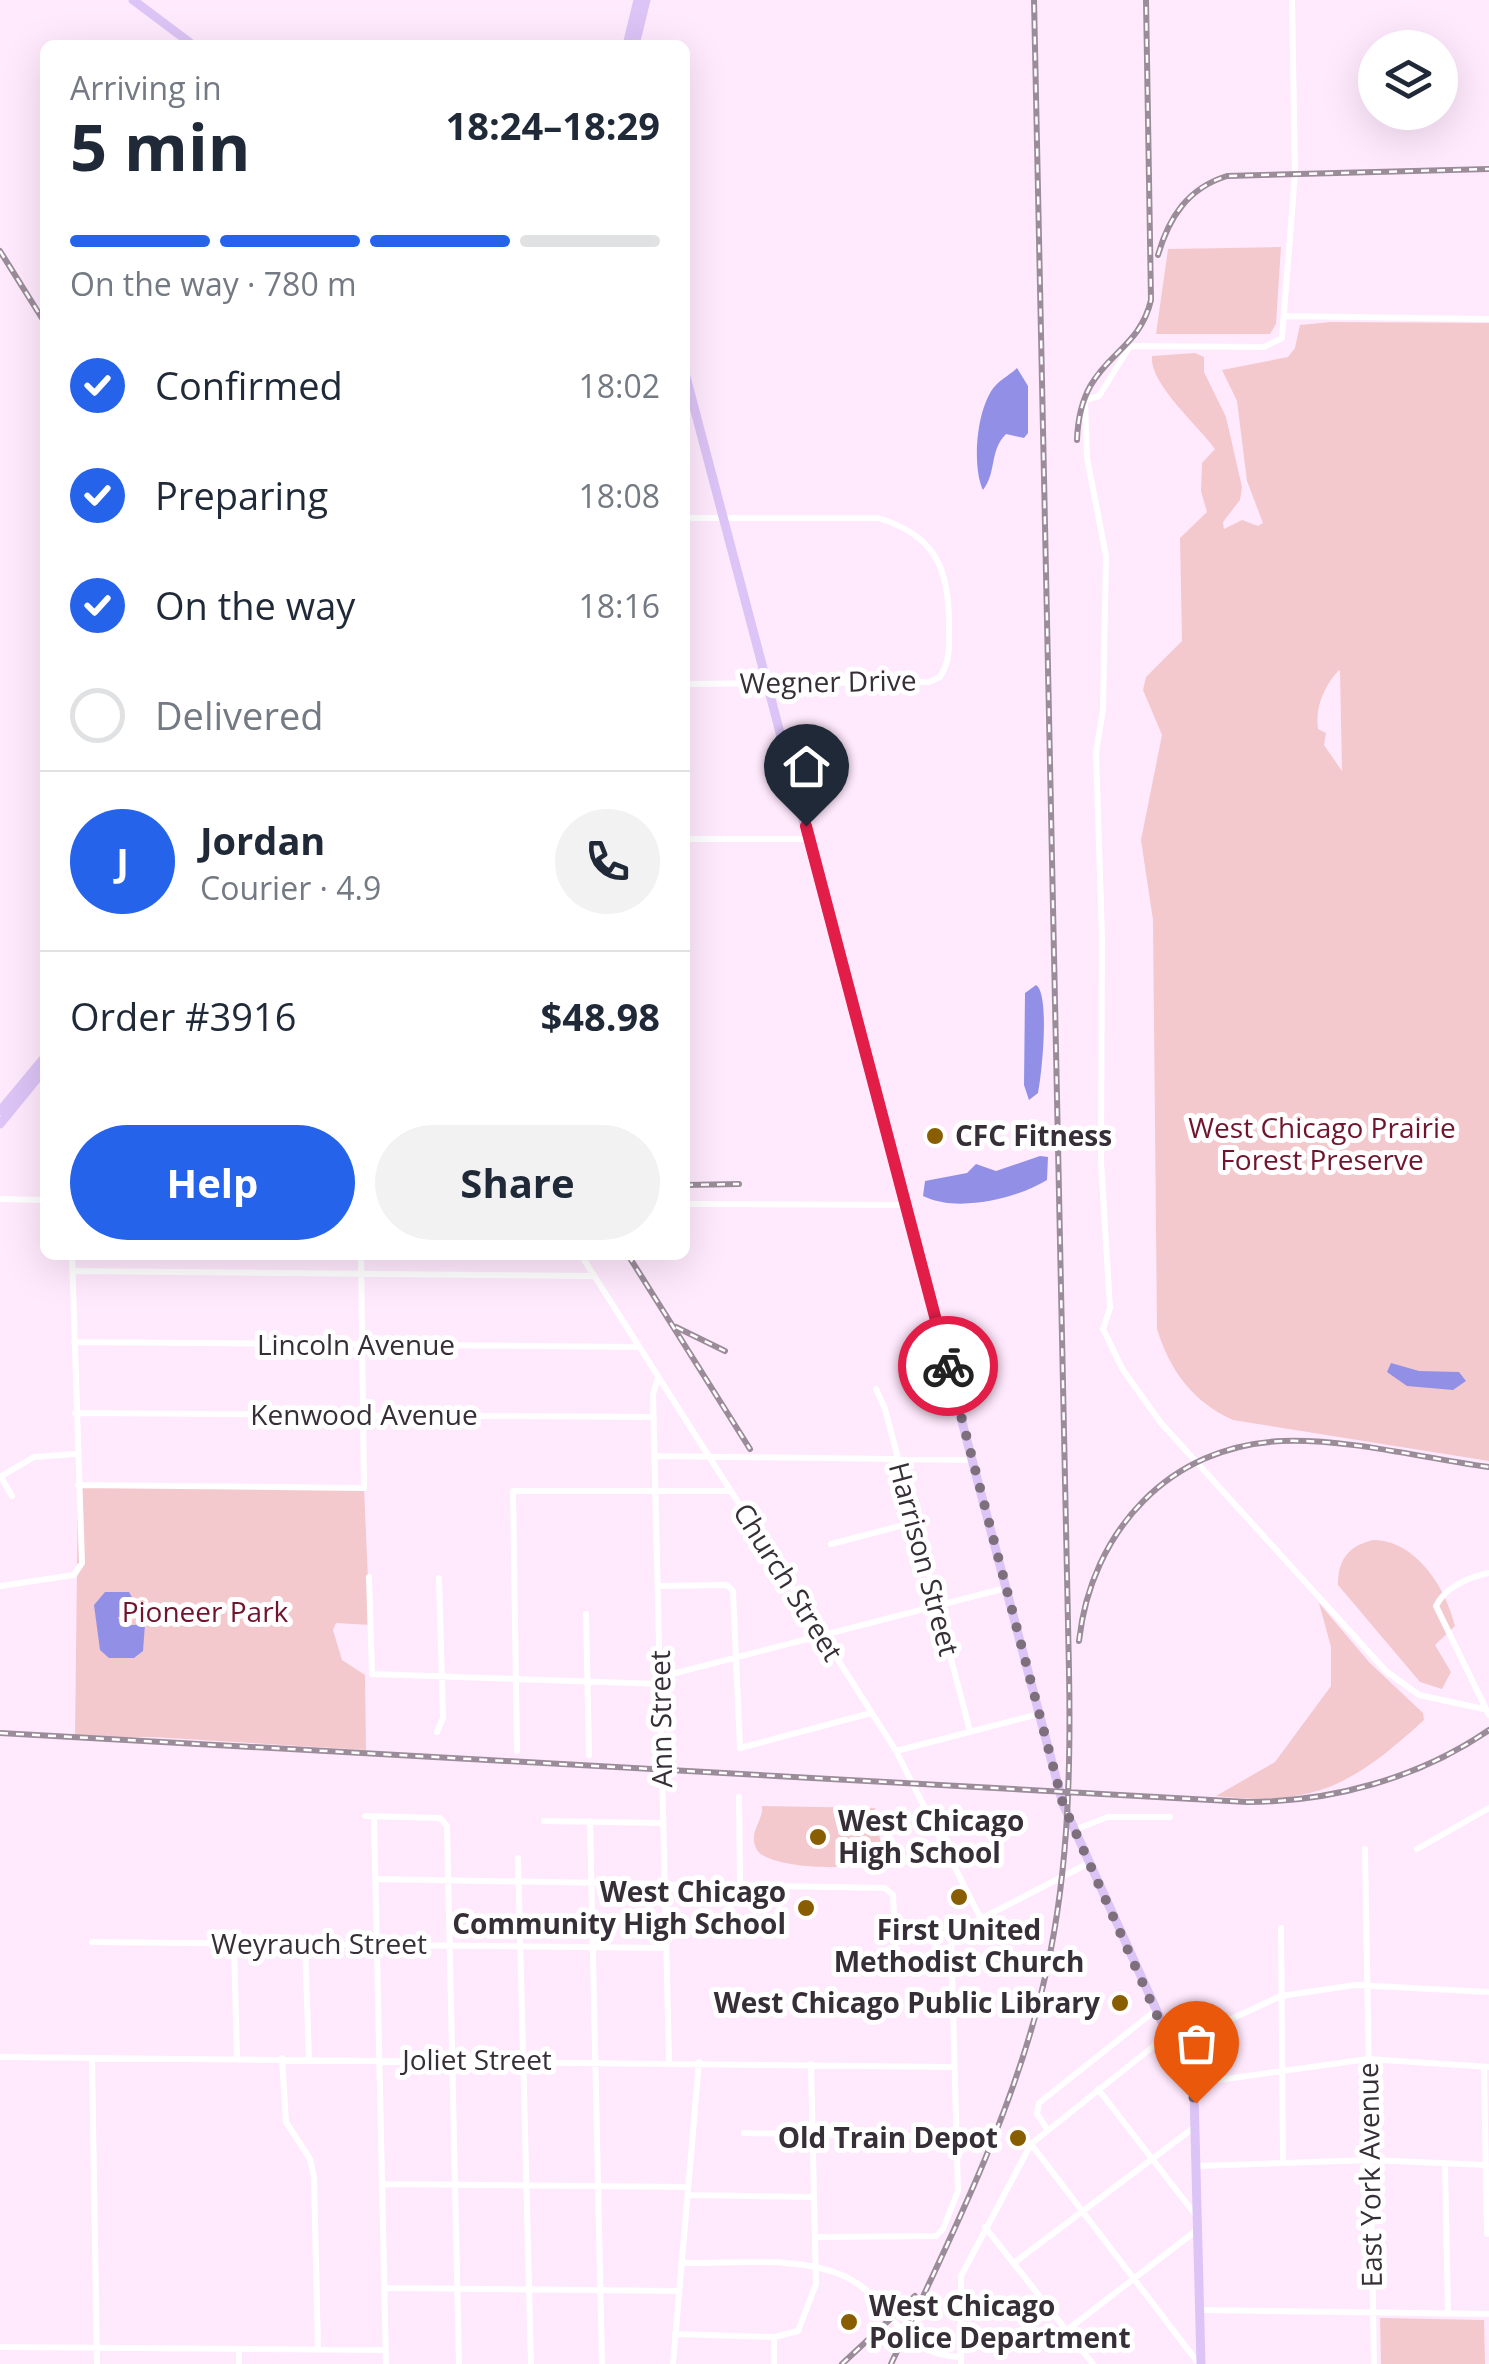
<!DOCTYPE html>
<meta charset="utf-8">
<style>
:root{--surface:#fff;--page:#f2f2f3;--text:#1f2937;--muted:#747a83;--line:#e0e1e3;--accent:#2563eb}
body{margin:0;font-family:"Open Sans",sans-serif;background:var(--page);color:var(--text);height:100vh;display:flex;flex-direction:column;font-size:38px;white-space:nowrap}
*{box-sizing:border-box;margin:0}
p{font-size:32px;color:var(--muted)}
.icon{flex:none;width:55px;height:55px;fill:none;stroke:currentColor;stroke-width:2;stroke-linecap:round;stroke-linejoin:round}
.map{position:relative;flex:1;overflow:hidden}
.side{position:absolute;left:40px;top:40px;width:650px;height:1220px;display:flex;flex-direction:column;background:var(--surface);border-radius:15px;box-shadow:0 10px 40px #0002}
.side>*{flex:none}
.buttons{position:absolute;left:1358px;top:30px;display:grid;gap:20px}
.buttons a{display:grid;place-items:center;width:100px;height:100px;border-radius:50%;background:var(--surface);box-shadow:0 10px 40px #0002;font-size:50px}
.pin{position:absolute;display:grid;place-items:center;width:85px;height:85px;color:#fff;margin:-102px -42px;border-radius:50% 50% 50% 0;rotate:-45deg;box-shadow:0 0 10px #0007}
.pin .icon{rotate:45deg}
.courier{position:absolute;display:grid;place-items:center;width:100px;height:100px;margin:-50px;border:8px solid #e11d48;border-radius:50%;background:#fff;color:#222;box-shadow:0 2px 12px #0007}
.head em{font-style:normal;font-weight:700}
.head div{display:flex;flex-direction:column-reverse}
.head{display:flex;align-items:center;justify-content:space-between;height:170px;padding:0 30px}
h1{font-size:65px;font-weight:700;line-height:75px}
.bar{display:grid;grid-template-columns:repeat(4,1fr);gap:15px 10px;align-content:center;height:120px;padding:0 30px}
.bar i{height:12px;border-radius:8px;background:var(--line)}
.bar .on{background:var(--accent)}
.bar p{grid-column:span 4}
.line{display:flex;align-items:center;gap:25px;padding:0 30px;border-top:2px solid var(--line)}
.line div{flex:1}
.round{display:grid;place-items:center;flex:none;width:105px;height:105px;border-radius:52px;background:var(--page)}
ol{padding:0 30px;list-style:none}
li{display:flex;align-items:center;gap:30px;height:110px}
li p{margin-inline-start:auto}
li .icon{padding:10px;border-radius:50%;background:var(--accent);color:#fff;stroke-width:4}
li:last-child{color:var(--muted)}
li i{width:55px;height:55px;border:5px solid var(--line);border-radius:50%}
.action{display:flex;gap:20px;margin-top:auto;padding:20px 30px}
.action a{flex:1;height:115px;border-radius:60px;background:var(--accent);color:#fff;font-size:40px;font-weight:700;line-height:115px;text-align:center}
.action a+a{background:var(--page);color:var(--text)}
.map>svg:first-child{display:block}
</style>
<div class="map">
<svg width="1489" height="2364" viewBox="0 0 1489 2364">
<rect width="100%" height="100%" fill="#ffe9fd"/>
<path fill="#f4c9cd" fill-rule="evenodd" d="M1281,247L1276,324L1270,334H1156L1168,249Z
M1331,322L1489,323V1461L1233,1420C1193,1402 1170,1371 1157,1329L1153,920L1141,840L1162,735L1143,690L1146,677L1182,641L1180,538L1207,512L1201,491L1202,463L1215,449C1201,428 1149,384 1152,356L1195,353L1204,357V372L1226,417L1242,487L1240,500L1223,522L1224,529L1242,520L1258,526L1263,523L1247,481L1237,401L1222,370L1288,357L1295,348L1300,325ZM1339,670L1340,671L1342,771L1324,745L1326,733L1318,729C1315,707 1324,686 1339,670Z
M78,1485L364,1488L370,1625L336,1623L333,1630L342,1660L365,1675L366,1750L152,1737L75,1738Z
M1373,1540C1416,1540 1446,1588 1455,1626L1435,1645L1451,1672L1442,1689L1420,1682L1338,1585C1338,1560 1348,1546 1373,1540Z
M1319,1603L1369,1662L1423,1713L1424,1720C1353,1785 1314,1807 1216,1796L1275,1762L1331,1686V1647Z
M762,1806L875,1808L881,1846C877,1854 873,1860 865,1863C846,1871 768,1868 757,1850C747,1832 764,1821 762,1806Z
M1380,2318L1484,2320L1485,2364H1381Z"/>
<path fill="#9190e6" d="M1017,368L1028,386V433L1024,438L1006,434C989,451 997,472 983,490C971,465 977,401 998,383C1003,378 1011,374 1017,368Z
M1036,985C1050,993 1042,1074 1038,1093L1029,1100L1024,1085L1025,993Z
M1040,1156L1048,1157L1047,1180C1016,1199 957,1213 923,1196L925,1181L967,1173L976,1164L996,1171Z
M1391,1363L1419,1371L1459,1372L1466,1381L1453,1390L1407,1386L1387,1372Z
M105,1592H129L137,1606L130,1618L118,1617L121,1626L145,1624L143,1651L134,1658H109L100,1650L94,1605Z"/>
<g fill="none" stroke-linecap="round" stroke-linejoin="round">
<path stroke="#fff" stroke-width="6" d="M1292,0L1295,173L1282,338L1264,347L1130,346L1099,396L1085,400L1087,458L1106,556L1103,709L1096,753L1102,937L1101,1161L1110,1308L1103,1329L1123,1370L1161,1423L1386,1671L1419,1695L1484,1709
M1286,316L1489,319
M685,518H878C935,535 949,568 949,624C949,643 951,660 940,677L929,682L685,684
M685,839H808
M0,1199L45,1200
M685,1204L906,1205
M581,1255L896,1751L980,1917
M72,1271L592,1276
M74,1342L637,1347
M658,1379L653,1394L669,2061
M876,1389L885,1409L970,1731
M75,1413L654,1417
M655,1456L972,1460
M0,1477L34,1457L75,1454
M1,1477L12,1496
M78,1485L364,1488L361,1255
M831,1544L915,1522
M1489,1573C1469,1577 1445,1587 1436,1606L1489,1715
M369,1577L372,1674L660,1684
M0,1586L74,1575L82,1563L72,1255
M658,1586L727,1585L733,1591L740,1748L871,1713
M586,1614L589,1755
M660,1677L1006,1588
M437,1732L443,1718L439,1578
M517,1751L513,1491H729
M896,1751L1039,1714
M739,1797L740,1885
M365,1816L440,1818L447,1826L459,2364
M374,1817L386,2364
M544,1821L663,1823
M590,1821L602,2364
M1074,1830L1108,1817H1170
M1365,1849L1374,2364
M1417,1849L1489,1808
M518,1858L531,2364
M375,1879L885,1888L893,1895L895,1934H951L1087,1864
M1281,1928L1283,2163
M92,1942L666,1948
M234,1943L237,2058
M305,1944L309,2059
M0,2057L954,2067
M92,2058L97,2364
M282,2058L286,2122L310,2159L314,2178L318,2349
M1484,2067L1487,2234
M1190,2084L1368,2059L1489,2067
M1098,2089L1198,2218
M1047,2129L1037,2114L1039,2103L1156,2010
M744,2133L956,2137
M1031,2144L1199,2364
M1445,2163L1448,2313
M1197,2166L1370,2160L1486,2165
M383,2184L688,2187
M688,2195L814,2197
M985,2227L1093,2364
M815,2237L936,2236L943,2229L958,2191L951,1935
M1015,2262L1196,2126
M681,2263C731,2264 798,2255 844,2276C894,2299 894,2354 961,2357
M386,2288L679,2291
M1200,2310L1489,2314
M1067,2330L1197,2230
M675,2334L774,2337L798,2331L816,2284L811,2064
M774,2337V2364
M0,2347L385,2350
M239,2349V2364
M673,2364L699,2062
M961,2364V2276L1031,2144L1160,2041L1205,2031L1281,1996L1355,1985L1489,1992"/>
<path stroke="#dcc4f6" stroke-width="9" d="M133,0L193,45
M627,45L638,0
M635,45L646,0
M685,373L1063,1804L1194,2093L1201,2364
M0,1111L45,1057
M0,1124L45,1069"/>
<defs>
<path id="rail" d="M0,251L45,323
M1158,255C1169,217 1188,188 1227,176L1489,169
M1077,440C1080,355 1137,360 1151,300L1146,0
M685,1185L739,1184
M628,1255L750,1449
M676,1327L725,1351
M1079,1641C1091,1532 1169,1445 1283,1441C1351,1439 1422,1458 1489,1467
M0,1733L1247,1802C1332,1802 1419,1778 1489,1730
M842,2364L915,2296
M891,2364C948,2243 1010,2121 1042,1990C1068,1885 1071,1778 1069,1671L1034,0"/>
</defs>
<use href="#rail" stroke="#9b8c9a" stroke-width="6"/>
<use href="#rail" stroke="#fff" stroke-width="2.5" stroke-dasharray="8" stroke-linecap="butt"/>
</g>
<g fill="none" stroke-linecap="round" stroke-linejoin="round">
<path stroke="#7d707c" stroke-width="10" stroke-dasharray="0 18" d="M948,1366L1063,1804L1196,2103"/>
<path stroke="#e11d48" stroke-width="12" d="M806,826L948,1366"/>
</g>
<g fill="#895e00" stroke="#fff" stroke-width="4">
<circle cx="935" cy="1136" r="10"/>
<circle cx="818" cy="1837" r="10"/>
<circle cx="959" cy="1897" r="10"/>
<circle cx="806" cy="1908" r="10"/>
<circle cx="1120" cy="2003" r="10"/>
<circle cx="1018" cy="2138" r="10"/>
<circle cx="849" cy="2322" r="10"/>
</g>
<g text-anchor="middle" stroke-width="10" stroke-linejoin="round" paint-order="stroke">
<g font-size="28" fill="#372f37" stroke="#fff">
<text transform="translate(828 682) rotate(-1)" y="10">Wegner Drive</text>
<text x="356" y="1355">Lincoln Avenue</text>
<text x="364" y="1425">Kenwood Avenue</text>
<text transform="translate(924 1559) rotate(75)" y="10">Harrison Street</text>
<text transform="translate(788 1582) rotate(58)" y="10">Church Street</text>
<text transform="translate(661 1719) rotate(-91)" y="10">Ann Street</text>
<text x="319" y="1954">Weyrauch Street</text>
<text x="477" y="2070">Joliet Street</text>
<text transform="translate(1370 2175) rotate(-91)" y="10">East York Avenue</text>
</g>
<g font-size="28" fill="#70152d" stroke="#fff">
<text x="1322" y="1138">West Chicago Prairie<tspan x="1322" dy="32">Forest Preserve</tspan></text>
<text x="205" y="1622">Pioneer Park</text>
</g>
<g font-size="28" font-weight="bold" fill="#372f37" stroke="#fff" text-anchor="start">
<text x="955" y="1146">CFC Fitness</text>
<text x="838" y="1831">West Chicago<tspan x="838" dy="32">High School</tspan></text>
<text x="786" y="1902" text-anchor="end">West Chicago<tspan x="786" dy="32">Community High School</tspan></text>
<text x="959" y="1940" text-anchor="middle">First United<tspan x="959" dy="32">Methodist Church</tspan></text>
<text x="1100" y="2013" text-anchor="end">West Chicago Public Library</text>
<text x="998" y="2148" text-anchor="end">Old Train Depot</text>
<text x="869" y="2316">West Chicago<tspan x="869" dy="32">Police Department</tspan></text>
</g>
</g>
</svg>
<div class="buttons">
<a><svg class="icon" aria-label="layers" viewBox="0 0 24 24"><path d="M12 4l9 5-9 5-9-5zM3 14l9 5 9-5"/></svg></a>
</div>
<div class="pin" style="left:1196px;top:2103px;background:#ea580c"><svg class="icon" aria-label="bag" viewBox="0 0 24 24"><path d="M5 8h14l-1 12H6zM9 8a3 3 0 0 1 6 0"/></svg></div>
<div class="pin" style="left:806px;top:826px;background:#1f2937"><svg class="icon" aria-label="home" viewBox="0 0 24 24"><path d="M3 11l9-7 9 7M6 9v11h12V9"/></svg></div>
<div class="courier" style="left:948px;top:1366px"><svg class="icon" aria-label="bike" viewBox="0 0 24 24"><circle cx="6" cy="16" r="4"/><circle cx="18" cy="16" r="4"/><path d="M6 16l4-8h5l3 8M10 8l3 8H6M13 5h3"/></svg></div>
<section class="side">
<div class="head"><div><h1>5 min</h1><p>Arriving in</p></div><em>18:24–18:29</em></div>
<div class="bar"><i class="on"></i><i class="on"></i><i class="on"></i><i></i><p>On the way · 780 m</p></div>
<ol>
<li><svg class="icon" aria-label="check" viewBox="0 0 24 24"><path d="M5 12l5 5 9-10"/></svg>Confirmed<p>18:02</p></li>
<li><svg class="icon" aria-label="check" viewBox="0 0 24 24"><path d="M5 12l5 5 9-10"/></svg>Preparing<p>18:08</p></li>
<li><svg class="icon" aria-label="check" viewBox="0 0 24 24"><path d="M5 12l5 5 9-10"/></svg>On the way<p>18:16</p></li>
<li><i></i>Delivered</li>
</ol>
<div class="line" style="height:180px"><b class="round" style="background:var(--accent);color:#fff">J</b><div><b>Jordan</b><p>Courier · 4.9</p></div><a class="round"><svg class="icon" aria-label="phone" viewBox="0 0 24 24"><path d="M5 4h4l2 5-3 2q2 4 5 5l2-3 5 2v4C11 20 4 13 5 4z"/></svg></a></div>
<div class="line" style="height:130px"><div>Order #3916</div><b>$48.98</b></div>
<div class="action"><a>Help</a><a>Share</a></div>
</section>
</div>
